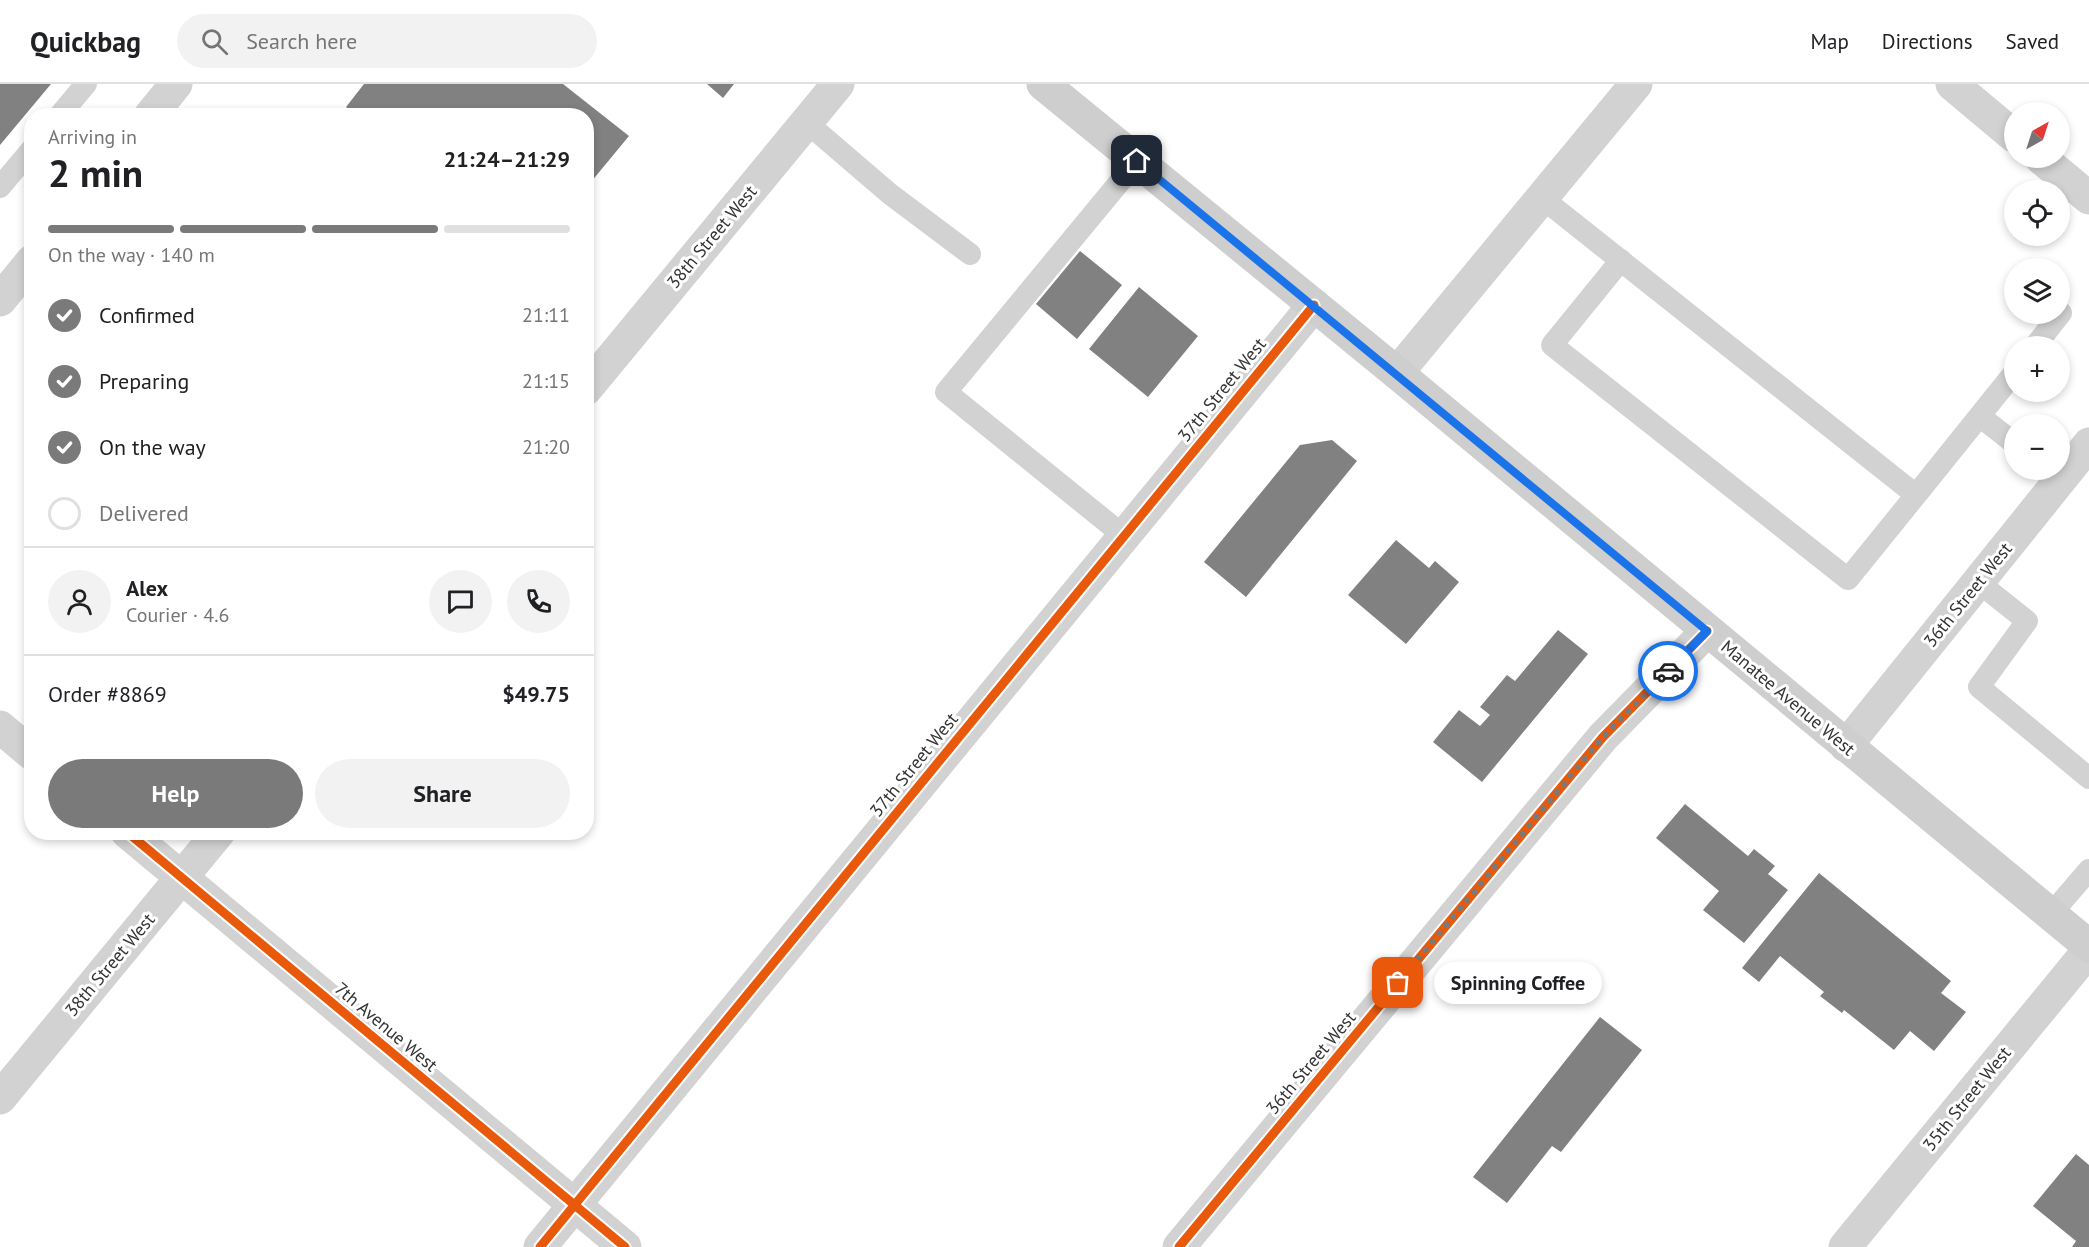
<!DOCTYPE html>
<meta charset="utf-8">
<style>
:root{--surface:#fff;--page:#f2f2f2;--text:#202124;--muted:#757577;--line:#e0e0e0;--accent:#7a7a7a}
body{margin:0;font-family:"PT Sans",sans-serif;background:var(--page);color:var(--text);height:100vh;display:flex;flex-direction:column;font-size:22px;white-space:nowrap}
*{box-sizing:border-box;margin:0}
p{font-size:20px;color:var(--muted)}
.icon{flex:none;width:33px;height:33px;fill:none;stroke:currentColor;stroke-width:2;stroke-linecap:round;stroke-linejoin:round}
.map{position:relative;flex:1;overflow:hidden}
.panel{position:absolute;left:24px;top:24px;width:570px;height:732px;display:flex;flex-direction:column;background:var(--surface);border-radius:24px;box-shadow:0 3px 9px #0003}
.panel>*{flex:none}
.needle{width:39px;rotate:39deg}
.tools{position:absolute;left:2004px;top:18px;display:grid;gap:12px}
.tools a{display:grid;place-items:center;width:66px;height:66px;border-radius:50%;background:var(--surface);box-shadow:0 3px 9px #0003;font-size:30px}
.pin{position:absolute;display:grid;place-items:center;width:51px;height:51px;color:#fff;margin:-26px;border-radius:12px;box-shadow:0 3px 9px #0006}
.courier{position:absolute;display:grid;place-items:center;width:60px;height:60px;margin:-30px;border:4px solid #1a73e8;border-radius:50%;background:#fff;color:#222;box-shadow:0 2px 8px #0007}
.bubble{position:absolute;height:42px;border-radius:21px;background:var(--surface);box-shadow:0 3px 9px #0003;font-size:20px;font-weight:700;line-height:42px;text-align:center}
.overview em{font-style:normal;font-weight:700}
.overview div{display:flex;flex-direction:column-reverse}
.overview{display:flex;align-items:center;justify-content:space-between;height:102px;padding:0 24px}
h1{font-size:39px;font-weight:700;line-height:45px}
.bar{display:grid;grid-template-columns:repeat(4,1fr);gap:9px 6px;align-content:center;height:72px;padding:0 24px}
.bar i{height:8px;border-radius:4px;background:var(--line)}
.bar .selected{background:var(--accent)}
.bar p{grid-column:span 4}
.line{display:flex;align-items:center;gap:15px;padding:0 24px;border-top:2px solid var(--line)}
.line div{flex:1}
.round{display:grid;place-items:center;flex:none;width:63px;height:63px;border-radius:32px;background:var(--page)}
ol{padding:0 24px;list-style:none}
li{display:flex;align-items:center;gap:18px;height:66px}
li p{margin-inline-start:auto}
li .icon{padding:6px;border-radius:50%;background:var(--accent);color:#fff;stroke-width:4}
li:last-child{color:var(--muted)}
li i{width:33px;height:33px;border:3px solid var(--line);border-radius:50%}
.primary-button{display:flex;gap:12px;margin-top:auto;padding:12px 24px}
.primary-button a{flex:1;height:69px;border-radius:36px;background:var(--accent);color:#fff;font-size:24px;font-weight:700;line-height:69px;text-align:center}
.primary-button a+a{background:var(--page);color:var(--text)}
header{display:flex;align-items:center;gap:36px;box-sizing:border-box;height:84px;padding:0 30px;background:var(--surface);border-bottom:2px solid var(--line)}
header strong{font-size:28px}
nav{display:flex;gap:33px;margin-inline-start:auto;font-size:21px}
.search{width:420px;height:54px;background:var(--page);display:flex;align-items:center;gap:15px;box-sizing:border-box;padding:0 21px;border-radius:33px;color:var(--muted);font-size:22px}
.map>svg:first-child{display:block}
</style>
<header>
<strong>Quickbag</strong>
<div class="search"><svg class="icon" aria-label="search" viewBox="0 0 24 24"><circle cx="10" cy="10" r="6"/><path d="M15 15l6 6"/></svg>Search here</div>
<nav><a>Map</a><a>Directions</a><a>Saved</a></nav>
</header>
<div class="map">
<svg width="2089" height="1163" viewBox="0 0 2089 1163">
<rect width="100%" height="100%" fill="#fff"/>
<path fill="#818181" d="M0,0H51L0,61Z
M364,0H563L629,52L586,104V32H356L346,23Z
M707,0H734L723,14Z
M1080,167L1122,201L1077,255L1036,220Z
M1139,203L1198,252L1148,313L1089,265Z
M1332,356L1357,377L1246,513L1204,478L1300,361Z
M1396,456L1429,484L1435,477L1459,498L1406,560L1348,511Z
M1558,546L1588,570L1482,698L1433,658L1459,626L1480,642L1490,631L1480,623L1507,591L1515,597Z
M1685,720L1748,772L1754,765L1775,782L1768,790L1788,806L1744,859L1703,826L1719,807L1656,754Z
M1819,789L1951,897L1941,909L1966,928L1934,967L1910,947L1894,966L1844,926L1842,929L1820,912L1824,908L1780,872L1759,898L1742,884Z
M1600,933L1642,966L1561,1068L1552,1062L1507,1119L1473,1093Z
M2076,1070L2089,1081V1163H2072L2076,1157L2033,1122Z"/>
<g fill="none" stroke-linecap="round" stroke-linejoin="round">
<path stroke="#d2d2d2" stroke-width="22" d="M59,32L86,0
M806,38L890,110L970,170
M0,103L32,65
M1542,114L1916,411L1848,495L1552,261L1621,176
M2035,262L2061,229
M1981,333L2014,359
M1916,411L2014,289
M1124,452L946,308L1137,77
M1978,498L2027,537L1979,603L2089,694
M2051,830L2089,786"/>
<path stroke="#d2d2d2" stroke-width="33" d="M1952,0L2014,52
M150,32L176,0
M2041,74L2089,114
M0,216L32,177
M1397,289L1636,0
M586,305L838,0
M0,643L32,670
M1846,662L2089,360
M127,748L625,1163
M0,1014L219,748
M540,1163L1314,221
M1179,1163L1603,653L1707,547
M1845,1163L2089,866"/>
<path stroke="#cecece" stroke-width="33" d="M1043,0L1397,289L2089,862"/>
<defs>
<path id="cycleway" d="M127,748L625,1163
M540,1163L1314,221
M1179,1163L1603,653L1707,547"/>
</defs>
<use href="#cycleway" stroke="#fff" stroke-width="13"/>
<use href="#cycleway" stroke="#e8590c" stroke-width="9"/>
</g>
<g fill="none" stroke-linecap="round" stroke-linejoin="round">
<path stroke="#7a7a7a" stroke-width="6" stroke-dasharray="0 10.8" d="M1398,899L1603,653L1668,587"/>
<path stroke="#1a73e8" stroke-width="8" d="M1137,77L1707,547L1668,587"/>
</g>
<g text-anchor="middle" stroke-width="6" stroke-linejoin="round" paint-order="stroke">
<g font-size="18" fill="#333" stroke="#fff">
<text transform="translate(712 153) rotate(-50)" y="6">38th Street West</text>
<text transform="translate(1222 306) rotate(-51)" y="6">37th Street West</text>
<text transform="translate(1968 511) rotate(-51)" y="6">36th Street West</text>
<text transform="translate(1788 614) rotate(40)" y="6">Manatee Avenue West</text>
<text transform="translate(914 681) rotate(-51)" y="6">37th Street West</text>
<text transform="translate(110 881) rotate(-50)" y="6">38th Street West</text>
<text transform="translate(386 943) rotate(40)" y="6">7th Avenue West</text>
<text transform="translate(1311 979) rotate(-50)" y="6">36th Street West</text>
<text transform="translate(1967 1015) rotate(-51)" y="6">35th Street West</text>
</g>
</g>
</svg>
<div class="tools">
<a><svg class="needle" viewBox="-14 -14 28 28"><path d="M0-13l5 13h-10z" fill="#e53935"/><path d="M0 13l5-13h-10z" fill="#757577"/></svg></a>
<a><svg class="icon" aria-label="locate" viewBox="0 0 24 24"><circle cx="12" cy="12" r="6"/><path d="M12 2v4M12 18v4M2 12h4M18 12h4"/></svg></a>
<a><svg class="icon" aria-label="layers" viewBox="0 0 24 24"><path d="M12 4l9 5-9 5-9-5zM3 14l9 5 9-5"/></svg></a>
<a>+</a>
<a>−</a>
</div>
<div class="pin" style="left:1398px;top:899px;background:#ea580c"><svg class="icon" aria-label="bag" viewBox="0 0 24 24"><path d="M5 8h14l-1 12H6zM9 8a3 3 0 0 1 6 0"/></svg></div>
<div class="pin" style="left:1137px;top:77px;background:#1f2937"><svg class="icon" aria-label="home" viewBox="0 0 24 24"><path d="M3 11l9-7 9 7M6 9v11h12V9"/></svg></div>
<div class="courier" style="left:1668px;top:587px"><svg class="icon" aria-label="car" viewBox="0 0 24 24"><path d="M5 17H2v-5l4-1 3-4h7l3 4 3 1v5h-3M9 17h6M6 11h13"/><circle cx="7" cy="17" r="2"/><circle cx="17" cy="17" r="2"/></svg></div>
<div class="bubble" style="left:1434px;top:878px;width:168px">Spinning Coffee</div>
<section class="panel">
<div class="overview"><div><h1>2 min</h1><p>Arriving in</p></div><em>21:24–21:29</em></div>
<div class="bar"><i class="selected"></i><i class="selected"></i><i class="selected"></i><i></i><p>On the way · 140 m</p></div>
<ol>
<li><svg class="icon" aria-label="check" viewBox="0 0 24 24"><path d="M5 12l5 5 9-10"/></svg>Confirmed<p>21:11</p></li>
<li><svg class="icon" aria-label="check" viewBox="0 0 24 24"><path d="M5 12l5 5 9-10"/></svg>Preparing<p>21:15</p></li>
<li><svg class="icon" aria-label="check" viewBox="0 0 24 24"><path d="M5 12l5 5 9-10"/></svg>On the way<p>21:20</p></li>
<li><i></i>Delivered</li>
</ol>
<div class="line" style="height:108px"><a class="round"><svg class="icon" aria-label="person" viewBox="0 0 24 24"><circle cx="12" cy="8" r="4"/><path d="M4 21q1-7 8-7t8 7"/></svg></a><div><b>Alex</b><p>Courier · 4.6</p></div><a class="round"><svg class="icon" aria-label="chat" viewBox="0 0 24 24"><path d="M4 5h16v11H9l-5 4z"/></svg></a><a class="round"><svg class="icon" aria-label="phone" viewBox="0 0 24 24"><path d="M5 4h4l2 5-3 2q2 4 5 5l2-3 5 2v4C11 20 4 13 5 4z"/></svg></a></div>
<div class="line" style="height:78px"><div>Order #8869</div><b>$49.75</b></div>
<div class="primary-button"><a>Help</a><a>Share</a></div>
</section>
</div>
